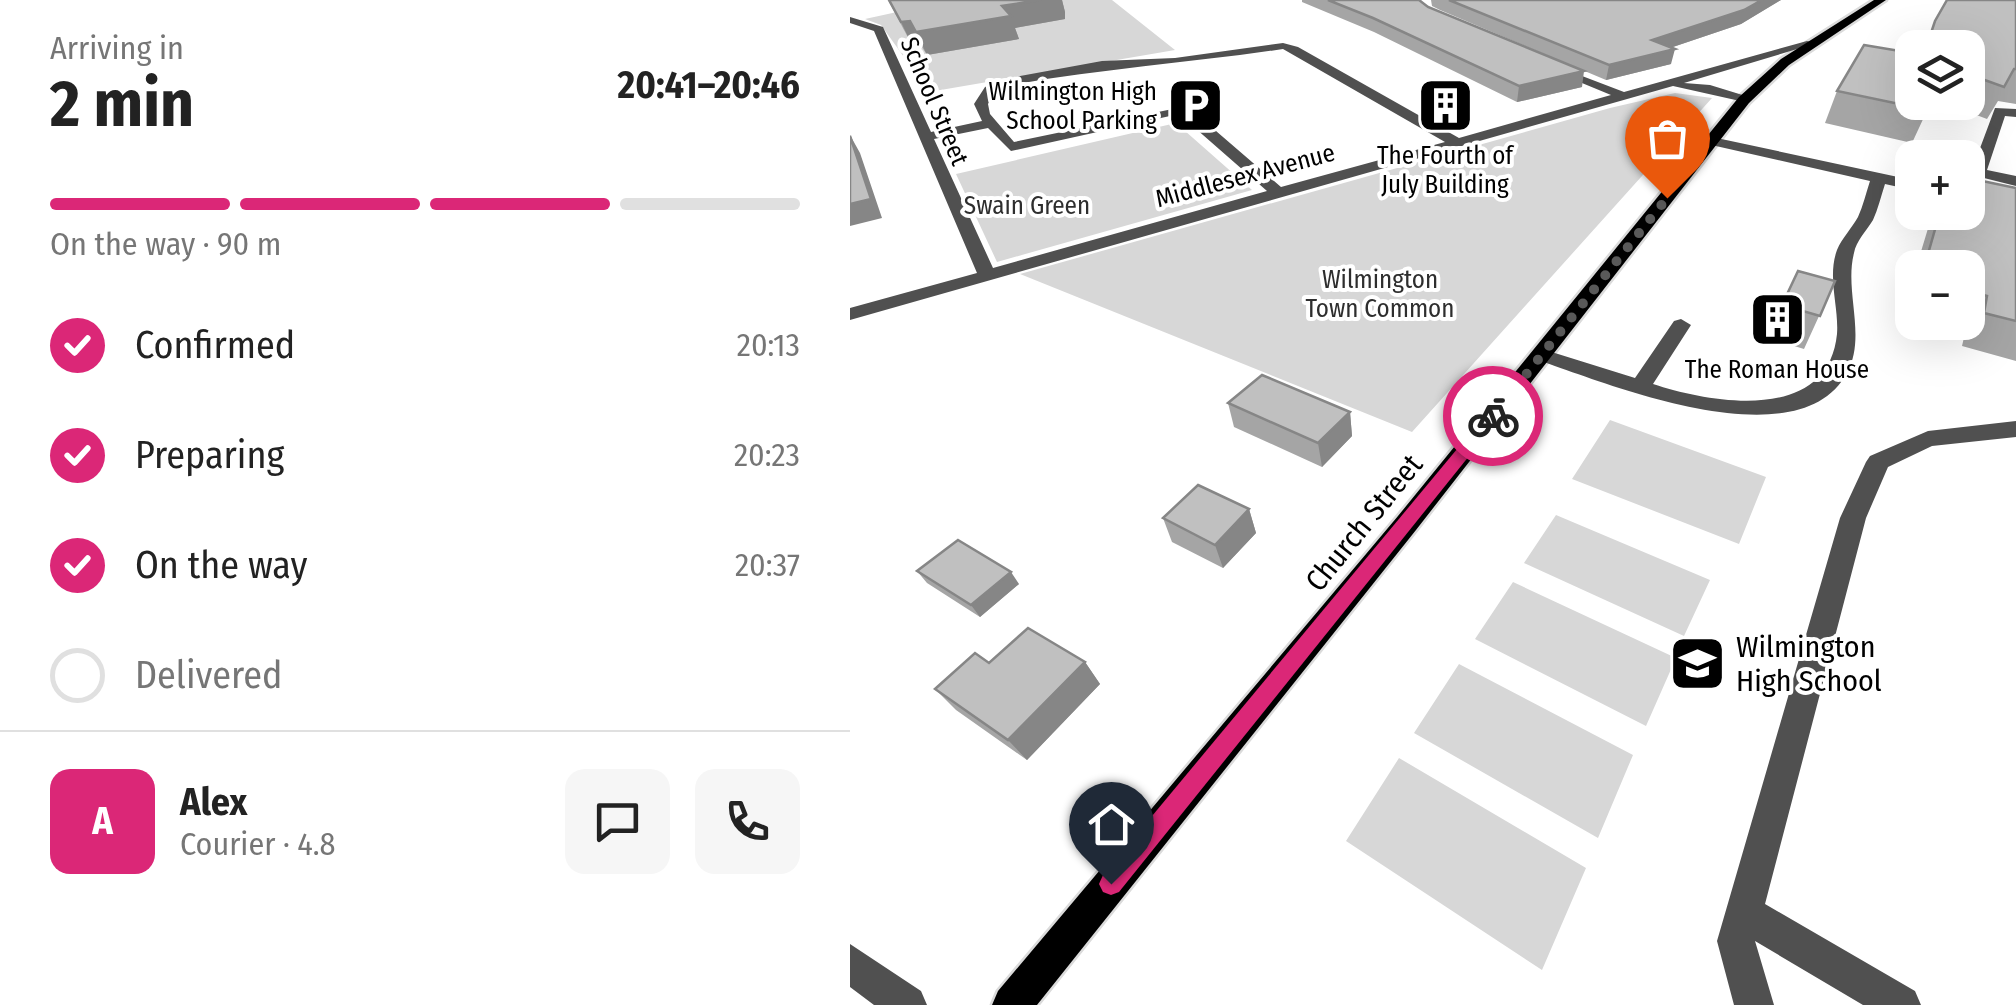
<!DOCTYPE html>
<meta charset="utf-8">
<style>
:root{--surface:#fff;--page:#f6f6f6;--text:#222;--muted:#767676;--line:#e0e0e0;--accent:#db2777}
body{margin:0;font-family:"Fira Sans Condensed",sans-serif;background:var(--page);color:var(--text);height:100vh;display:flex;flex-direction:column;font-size:38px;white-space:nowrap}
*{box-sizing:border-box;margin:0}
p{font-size:32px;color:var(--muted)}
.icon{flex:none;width:55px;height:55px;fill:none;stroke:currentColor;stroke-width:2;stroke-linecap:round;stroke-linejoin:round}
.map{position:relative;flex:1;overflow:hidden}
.panel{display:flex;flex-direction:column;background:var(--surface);width:850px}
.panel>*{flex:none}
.fabs{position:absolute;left:1045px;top:30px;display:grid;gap:20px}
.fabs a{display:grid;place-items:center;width:90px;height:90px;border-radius:20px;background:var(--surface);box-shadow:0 10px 40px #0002;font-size:50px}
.pin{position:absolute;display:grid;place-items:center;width:85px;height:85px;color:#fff;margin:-102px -42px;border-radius:50% 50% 50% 0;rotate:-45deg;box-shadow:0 0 10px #0007}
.pin .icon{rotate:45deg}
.courier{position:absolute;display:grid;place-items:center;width:100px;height:100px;margin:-50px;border:8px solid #db2777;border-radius:50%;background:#fff;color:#222;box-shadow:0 2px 12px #0007}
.headline em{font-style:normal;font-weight:700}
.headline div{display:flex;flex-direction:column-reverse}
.headline{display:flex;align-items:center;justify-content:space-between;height:170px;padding:0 50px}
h1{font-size:65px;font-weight:700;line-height:75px}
.bar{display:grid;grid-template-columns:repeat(4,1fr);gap:15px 10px;align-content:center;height:120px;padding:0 50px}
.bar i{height:12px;border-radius:8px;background:var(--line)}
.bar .selected{background:var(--accent)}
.bar p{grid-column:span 4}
.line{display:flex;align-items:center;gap:25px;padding:0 50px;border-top:2px solid var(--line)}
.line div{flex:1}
.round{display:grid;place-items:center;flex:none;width:105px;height:105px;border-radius:20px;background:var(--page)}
ol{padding:0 50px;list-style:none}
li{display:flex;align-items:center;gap:30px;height:110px}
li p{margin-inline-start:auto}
li .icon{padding:10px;border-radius:50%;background:var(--accent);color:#fff;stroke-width:4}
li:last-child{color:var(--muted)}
li i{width:55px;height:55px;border:5px solid var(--line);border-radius:50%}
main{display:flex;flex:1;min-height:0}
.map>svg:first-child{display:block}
</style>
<main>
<section class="panel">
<div class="headline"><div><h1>2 min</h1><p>Arriving in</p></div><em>20:41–20:46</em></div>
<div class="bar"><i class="selected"></i><i class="selected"></i><i class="selected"></i><i></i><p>On the way · 90 m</p></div>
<ol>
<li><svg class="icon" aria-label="check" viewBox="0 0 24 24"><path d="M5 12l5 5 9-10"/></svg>Confirmed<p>20:13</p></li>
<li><svg class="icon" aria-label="check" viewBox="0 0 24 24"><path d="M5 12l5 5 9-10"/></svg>Preparing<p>20:23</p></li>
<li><svg class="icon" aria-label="check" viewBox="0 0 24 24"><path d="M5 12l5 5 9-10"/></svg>On the way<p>20:37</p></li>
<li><i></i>Delivered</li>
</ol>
<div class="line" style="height:180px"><b class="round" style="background:var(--accent);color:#fff">A</b><div><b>Alex</b><p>Courier · 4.8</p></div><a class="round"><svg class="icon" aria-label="chat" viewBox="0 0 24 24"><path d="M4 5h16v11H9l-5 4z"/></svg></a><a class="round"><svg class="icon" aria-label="phone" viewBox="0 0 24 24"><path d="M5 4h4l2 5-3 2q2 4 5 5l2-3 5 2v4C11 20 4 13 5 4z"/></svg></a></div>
</section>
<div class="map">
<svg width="1166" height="1005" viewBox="0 0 1166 1005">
<rect width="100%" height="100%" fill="#fff"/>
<path fill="#d7d7d7" d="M102,0H262L325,50L79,92L31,25L15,19Z
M825,93L862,98L562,432L170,274L760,108Z
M326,123L402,190L147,262L106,174Z
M760,420L916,477L889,544L722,479Z
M706,515L860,580L834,636L674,563Z
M663,582L826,658L796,726L625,639Z
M609,664L783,755L748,838L564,733Z
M549,758L736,868L692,970L496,841Z"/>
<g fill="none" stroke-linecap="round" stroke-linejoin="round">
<defs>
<path id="major" d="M1024,0H1036L939,65L899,103L566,530L187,1005H142L148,991L548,516L889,97L931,59Z"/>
</defs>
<use href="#major" stroke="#dbdbdb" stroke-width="5"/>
<path fill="#505050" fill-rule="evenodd" d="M0,17L33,27L81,132L132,121L124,104L135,87L148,80L252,61L325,58L433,43L448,47L609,138L761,95L698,69V63L774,92L957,41L967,43L834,83L860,85L899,97V103L823,86L0,320V308L127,273L24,31L0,23ZM433,49L595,142L431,187L337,106L164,142L140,114L138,104L144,92L156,86C248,69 340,63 433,49ZM329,114L417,191L143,268L84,139L138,128L161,151Z
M1145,108L1166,109V117L1155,116L1137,170L1166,176V186L1118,174V166L1123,167Z
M862,137L1062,180V190L1035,184C1031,196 1028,209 1023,220C1017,230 1006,241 1004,253C994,292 1017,336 997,373C948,463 756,383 685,359L682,355L692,349L785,378L824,321L831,319L841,325L803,384C864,404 978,423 987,334C989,307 977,277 987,250C992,238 1002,228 1008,217C1013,206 1016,193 1020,181L857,144L855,141Z
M1166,421V437L1082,446L1038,467L1016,518L915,904L1065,991L1071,1005H1013L905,941L924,1005H884L867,941L990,518L1016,462L1020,456L1078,431Z
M0,944L71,991L77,1005H24L0,987Z"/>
<use href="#major" fill="#000" fill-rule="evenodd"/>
</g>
<path fill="#a5a5a5" d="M38,0H212L215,12V19L165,28L169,39L77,55L70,44L62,45Z
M452,0H569L578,7L732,87L667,102L524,32L452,2Z
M581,0H931L891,24L820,48L821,64L756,80L590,10L582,6Z
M1166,0V104L1148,101L1137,119L1092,102H1118V48H1074L1085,21Z
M987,91L1081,102L1062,143L975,123Z
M1166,188V361L1112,346L1116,329L1092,322H1118V268H1066L1083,212H1118Z
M1062,280V315L1053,312Z
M985,281L954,349L918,338L932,305Z
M378,403L500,412L502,436L472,467L384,427Z
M399,509L406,533L373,568L322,542L313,518Z
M67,571L169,584L130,617L77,583Z
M235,662L250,684L177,760L106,710L85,689L139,663Z"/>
<path fill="#868686" d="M191,0H212L215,12V19L165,28L169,39L77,55L66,32L152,6Z
M912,0H931L891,24L799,55L802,40Z
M60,21L70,44L62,45L51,22Z
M825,49L821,64L756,80L759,65Z
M734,71L732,87L667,102L669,86Z
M0,135L10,153L32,218L0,226Z
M500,412L502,436L472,467L468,443Z
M399,509L406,533L373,568L365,545Z
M161,572L169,584L130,617L121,605Z
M235,662L250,684L177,760L158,740Z"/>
<path fill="#c0c0c0" stroke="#868686" stroke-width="2.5" d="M39,0H191L152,6L161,16L66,32L60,21L51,22Z
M478,0H569L578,7L734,71L669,86L523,18Z
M599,0H912L894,10L802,40L825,49L759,65Z
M1097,0H1166V69H1164L1154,87L1118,74V48H1076L1085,21Z
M1014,45L1062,53V102H1081L1078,110L987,91Z
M0,136L21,199L0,204Z
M1118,178L1166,188V321L1134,313L1137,296L1118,291V268H1074L1090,212H1118Z
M948,271L985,281L970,316L932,305Z
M412,375L500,412L468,443L378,403Z
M348,485L399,509L365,545L313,518Z
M108,540L161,572L121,605L67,571Z
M178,628L235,662L158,740L85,689L125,653L139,663Z"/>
<path fill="#db2777" d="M643,411L650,416L648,420L269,892L261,895L253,892L249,884L253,875L637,413Z"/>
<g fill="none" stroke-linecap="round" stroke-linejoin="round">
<path stroke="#595959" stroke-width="10" stroke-dasharray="0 18" d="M643,416L817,198"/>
</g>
<defs>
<symbol id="parking-square" viewBox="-11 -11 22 22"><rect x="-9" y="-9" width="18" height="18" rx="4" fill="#000" stroke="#fff"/><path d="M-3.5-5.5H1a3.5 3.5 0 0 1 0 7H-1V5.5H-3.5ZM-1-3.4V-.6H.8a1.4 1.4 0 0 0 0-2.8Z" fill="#fff"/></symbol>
<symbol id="building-square" viewBox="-11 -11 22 22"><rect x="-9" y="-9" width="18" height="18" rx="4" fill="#000" stroke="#fff"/><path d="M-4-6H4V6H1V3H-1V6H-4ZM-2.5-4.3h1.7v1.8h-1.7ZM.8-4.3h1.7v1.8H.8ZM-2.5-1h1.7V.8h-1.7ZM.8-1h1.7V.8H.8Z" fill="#fff"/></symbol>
<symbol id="school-square" viewBox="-11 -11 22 22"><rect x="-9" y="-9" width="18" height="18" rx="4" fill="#000" stroke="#fff"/><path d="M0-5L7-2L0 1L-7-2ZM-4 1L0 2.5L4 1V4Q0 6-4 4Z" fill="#fff"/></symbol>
</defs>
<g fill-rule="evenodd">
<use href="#parking-square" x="314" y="74" width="63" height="63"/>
<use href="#building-square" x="564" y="74" width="63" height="63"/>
<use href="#building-square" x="896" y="288" width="63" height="63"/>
<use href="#school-square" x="816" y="632" width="63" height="63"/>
</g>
<g text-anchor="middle" stroke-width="8" stroke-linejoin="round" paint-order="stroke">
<g font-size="25" fill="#000" stroke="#fff">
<text x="307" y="100" text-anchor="end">Wilmington High<tspan x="307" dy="29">School Parking</tspan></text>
<text x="595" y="164">The Fourth of<tspan x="595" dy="29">July Building</tspan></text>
<text x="927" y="378">The Roman House</text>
</g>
<g font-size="25" fill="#000" stroke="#fff">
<text transform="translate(85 101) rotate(67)" y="9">School Street</text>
<text transform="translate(395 175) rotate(-15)" y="9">Middlesex Avenue</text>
</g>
<g font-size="25" fill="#2e2e2e" stroke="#fff">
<text x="177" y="214">Swain Green</text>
<text x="530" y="288">Wilmington<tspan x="530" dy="29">Town Common</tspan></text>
</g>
<g font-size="30" fill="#000" stroke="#fff">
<text transform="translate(514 523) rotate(-51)" y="10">Church Street</text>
</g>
<g font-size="30" fill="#000" stroke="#fff" text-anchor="start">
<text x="886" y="657">Wilmington<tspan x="886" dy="34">High School</tspan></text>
</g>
</g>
</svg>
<div class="fabs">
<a><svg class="icon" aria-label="layers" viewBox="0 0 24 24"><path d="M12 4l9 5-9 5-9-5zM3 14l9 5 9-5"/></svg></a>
<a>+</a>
<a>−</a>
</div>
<div class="pin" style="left:817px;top:198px;background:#ea580c"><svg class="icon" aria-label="bag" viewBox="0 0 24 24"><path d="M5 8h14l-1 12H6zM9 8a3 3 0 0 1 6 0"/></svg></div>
<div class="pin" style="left:261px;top:884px;background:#1f2937"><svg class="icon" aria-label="home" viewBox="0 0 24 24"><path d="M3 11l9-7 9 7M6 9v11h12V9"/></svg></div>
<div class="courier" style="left:643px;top:416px"><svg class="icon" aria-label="bike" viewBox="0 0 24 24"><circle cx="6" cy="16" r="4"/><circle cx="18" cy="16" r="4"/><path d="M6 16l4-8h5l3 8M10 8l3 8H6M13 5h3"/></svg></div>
</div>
</main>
